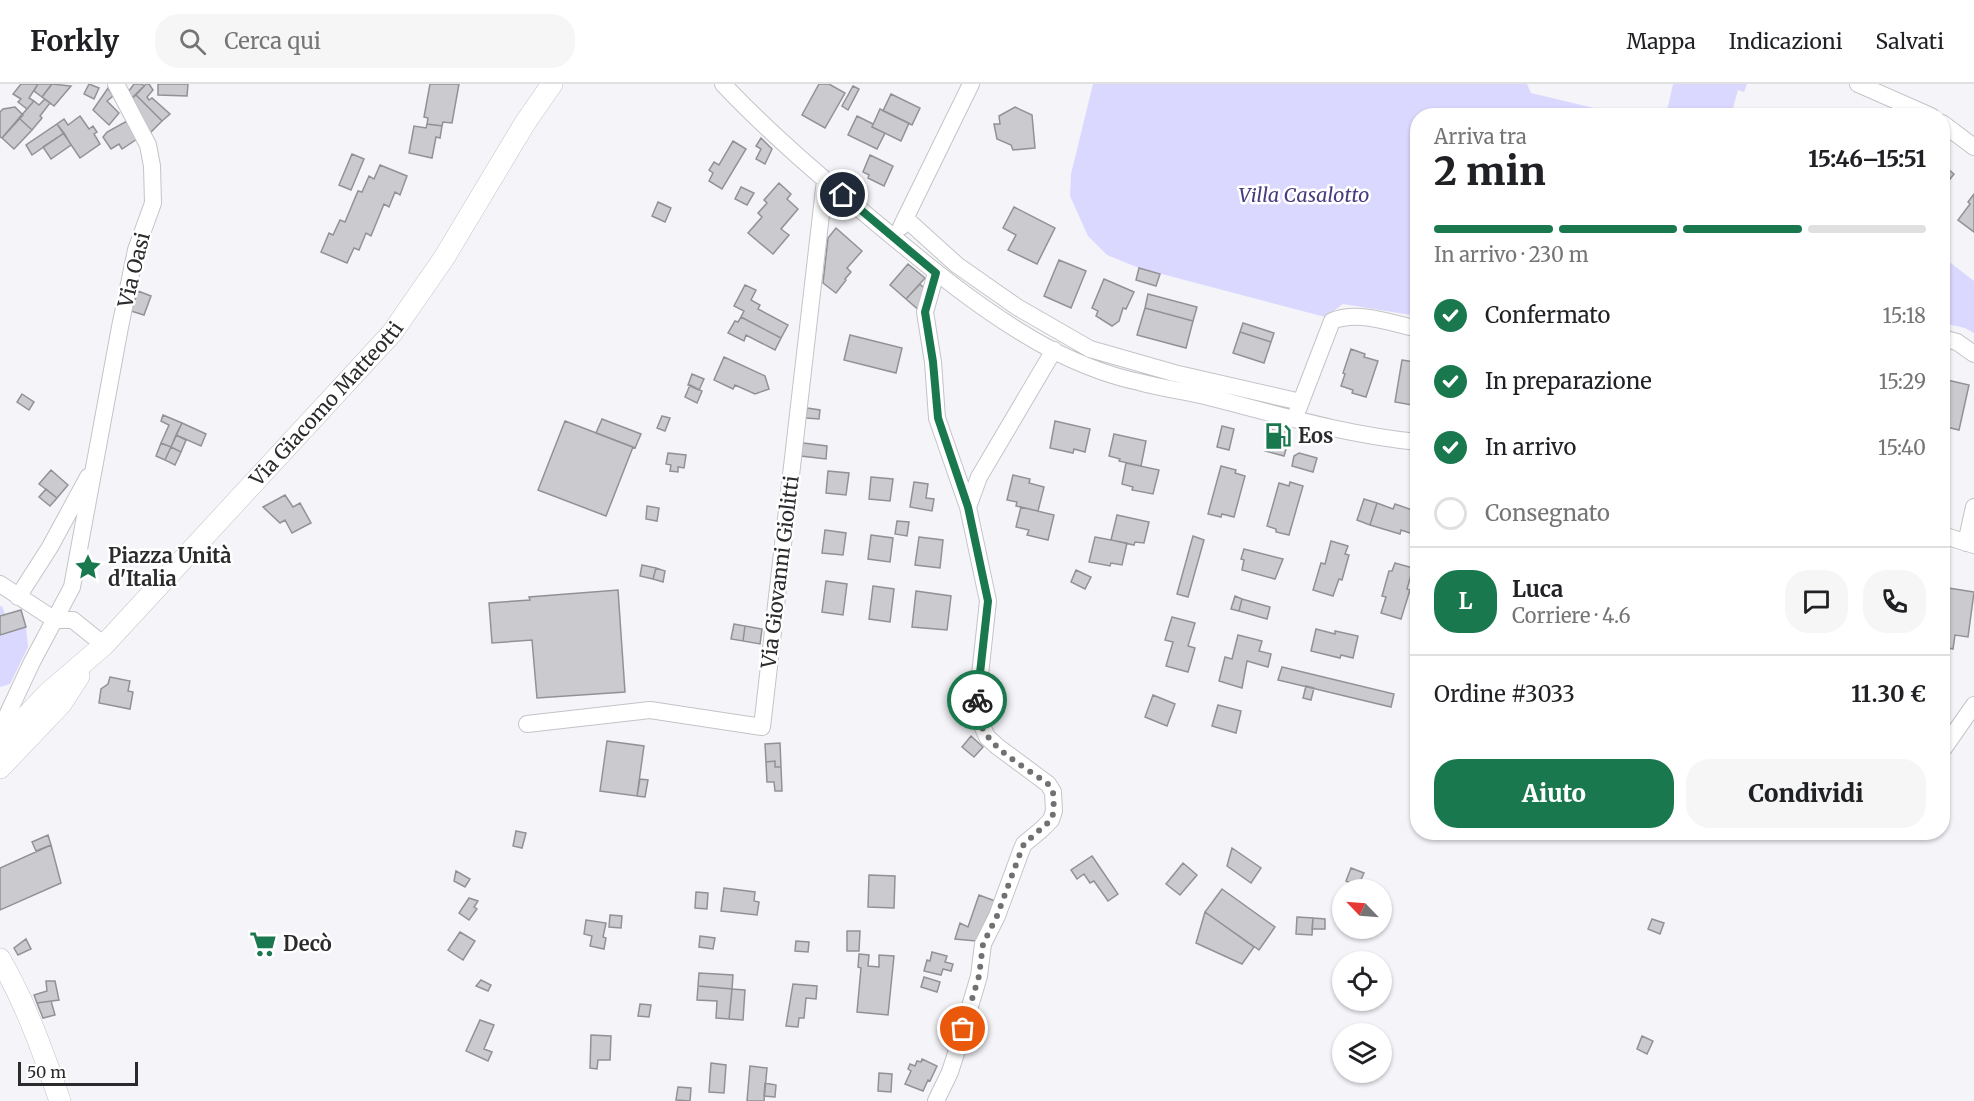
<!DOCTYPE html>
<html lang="it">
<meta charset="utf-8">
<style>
:root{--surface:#fff;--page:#f6f6f6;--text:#202124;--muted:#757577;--line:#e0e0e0;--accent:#1a784e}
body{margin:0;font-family:Merriweather,serif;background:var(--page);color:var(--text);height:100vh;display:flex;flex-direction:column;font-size:22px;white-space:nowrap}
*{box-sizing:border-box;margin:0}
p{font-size:20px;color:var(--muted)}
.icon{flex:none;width:33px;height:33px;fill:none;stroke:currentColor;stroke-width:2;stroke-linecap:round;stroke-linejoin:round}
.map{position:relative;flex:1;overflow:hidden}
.details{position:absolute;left:1410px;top:24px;width:540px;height:732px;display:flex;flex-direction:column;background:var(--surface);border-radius:24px;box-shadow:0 2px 4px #0004}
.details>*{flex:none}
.needle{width:39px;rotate:295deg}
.buttons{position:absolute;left:1332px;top:795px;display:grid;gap:12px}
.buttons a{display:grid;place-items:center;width:60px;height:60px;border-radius:50%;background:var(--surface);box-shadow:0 2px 4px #0004;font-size:30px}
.scale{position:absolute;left:18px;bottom:15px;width:120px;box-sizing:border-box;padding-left:6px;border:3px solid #2b2b2d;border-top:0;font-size:16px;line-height:21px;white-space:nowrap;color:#2b2b2d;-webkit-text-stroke:4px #fff;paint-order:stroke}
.pin{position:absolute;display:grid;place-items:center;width:51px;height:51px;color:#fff;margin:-26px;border:3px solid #fff;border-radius:50%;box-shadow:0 2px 6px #0007}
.courier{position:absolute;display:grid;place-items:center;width:60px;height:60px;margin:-30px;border:4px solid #1a784e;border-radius:50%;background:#fff;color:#222;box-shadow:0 2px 8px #0007}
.head em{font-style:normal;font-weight:800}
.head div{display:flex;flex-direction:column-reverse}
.head{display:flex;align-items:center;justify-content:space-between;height:102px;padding:0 24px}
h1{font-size:39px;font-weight:800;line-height:45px}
.bar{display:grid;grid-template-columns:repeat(4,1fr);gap:9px 6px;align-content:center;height:72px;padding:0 24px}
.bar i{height:8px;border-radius:4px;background:var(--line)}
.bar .active{background:var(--accent)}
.bar p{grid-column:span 4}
.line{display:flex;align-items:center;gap:15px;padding:0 24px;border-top:2px solid var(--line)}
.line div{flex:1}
.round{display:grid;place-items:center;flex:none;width:63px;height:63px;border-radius:24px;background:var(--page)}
ol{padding:0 24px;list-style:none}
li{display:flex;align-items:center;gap:18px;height:66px}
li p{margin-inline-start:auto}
li .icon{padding:6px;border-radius:50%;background:var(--accent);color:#fff;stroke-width:4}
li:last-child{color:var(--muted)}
li i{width:33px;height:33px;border:3px solid var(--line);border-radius:50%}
.primary-button{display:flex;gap:12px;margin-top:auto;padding:12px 24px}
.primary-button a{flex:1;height:69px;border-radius:24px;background:var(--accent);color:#fff;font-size:24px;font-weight:800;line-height:69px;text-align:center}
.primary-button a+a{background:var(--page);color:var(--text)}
header{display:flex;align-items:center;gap:36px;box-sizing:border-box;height:84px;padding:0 30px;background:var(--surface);border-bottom:2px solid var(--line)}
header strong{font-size:28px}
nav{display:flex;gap:33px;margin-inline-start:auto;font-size:21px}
.search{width:420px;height:54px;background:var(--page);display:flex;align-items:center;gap:15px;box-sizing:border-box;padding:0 21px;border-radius:24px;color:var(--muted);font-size:22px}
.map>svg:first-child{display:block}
</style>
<header>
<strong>Forkly</strong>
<div class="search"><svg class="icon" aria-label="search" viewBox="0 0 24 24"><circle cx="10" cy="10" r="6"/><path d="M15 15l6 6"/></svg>Cerca qui</div>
<nav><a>Mappa</a><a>Indicazioni</a><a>Salvati</a></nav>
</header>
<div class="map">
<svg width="1974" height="1017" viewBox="0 0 1974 1017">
<rect width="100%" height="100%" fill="#f4f4f9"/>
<path fill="#dad8ff" d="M1093,0H1527L1531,9L1623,31L1418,32L1417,232L1343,220L1325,233L1139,184L1107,171L1088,152L1070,112L1071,90Z
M1673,0H1747L1744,8L1738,6L1731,31H1666Z
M1943,173L1974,197V249L1965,244L1943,239Z
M0,522H2L5,530L21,526L26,543L28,563L10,600L0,603Z"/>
<path fill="#cbcacf" stroke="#929296" stroke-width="1.5" d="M21,0H38L29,14L34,17L27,25L18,18L21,15L13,10Z
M38,0H50L51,1L42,13L34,7Z
M52,0L71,2L54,22L42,13Z
M89,0L99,4L94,15L84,10Z
M134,0H142L144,2L129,17L126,11Z
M146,0H149L153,6L147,13L149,16L152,14L170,30L162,37L136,11Z
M158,0H188L187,12L158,11Z
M430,0H459L452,39L443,38L442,42L427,40L428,34L424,33Z
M819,0H829L845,9L825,44L802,31Z
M853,2L859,5L848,26L842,22Z
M108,4L113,12L107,17L119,29L109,41L93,26Z
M891,10L920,24L912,41L883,27Z
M136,11L162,37L149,50L129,17Z
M45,15L50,19L40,32L42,34L32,46L19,34L34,17L39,21Z
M15,23L23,31L2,54L0,53V28L3,25Z
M1015,23L1032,31L1035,64L1013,66L1011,61L997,55L994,40H1000L999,32Z
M880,25L909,39L901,57L872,43Z
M80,32L89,45L93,42L97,48L94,50L100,60L80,74L57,40L64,35L68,41Z
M857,32L873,40L872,43L885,49L877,65L848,51Z
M19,34L32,46L14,65L2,54Z
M127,37L137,55L122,65L119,60L111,65L103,53L107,48Z
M57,40L64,49L32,71L26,61Z
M427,40L442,42L440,54L436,53L432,74L409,69L414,42L426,44Z
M64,49L71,61L51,75L43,63Z
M761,54L772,65L765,80L756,75L761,65L756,62Z
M733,57L746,65L722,105L709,97L713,89L709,86L714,78L719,81Z
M352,70L364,75L351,106L339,101Z
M870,71L893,82L884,102L868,94L869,91L863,88Z
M380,81L407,92L400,111L395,108L389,123L384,120L371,152L366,149L359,166L354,164L347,179L321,168L329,149L333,151L340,136L345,138L358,107L362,108L369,92L374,95Z
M1943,81L1954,90L1942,105V81Z
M779,99L791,110L787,115L798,125L781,145L789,151L773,170L748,149L762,133L758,129L767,119L764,116Z
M741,103L754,109L747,121L735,115Z
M1974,110V148L1958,136L1970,120L1968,118Z
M658,118L671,124L665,138L652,132Z
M1014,123L1055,144L1037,180L1008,166L1016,151L1003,144Z
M836,144L862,167L847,184L851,188L845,195L846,196L836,209L823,199L828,154Z
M1059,176L1086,187L1071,224L1044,212Z
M908,180L925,194L906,215L890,201Z
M1139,184L1160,190L1156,202L1136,196Z
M1104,195L1134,208L1126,225L1123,224L1119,237L1112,242L1096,232L1098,227L1092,224Z
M920,200L925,205L921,228L906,215Z
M745,201L756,206L751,216L760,221L758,225L788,241L781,254L741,233L744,227L734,222Z
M138,207L151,212L144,231L131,227Z
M1148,210L1197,223L1193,237L1145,224Z
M1145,224L1193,237L1186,264L1137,251Z
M741,233L781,254L775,266L746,251L744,257L728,249L735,237L738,238Z
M1243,239L1274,249L1271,258L1240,248Z
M1240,248L1271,258L1264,279L1233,269Z
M850,251L902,264L896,289L844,276Z
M1351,265L1365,270L1364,273L1378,277L1366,313L1352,309L1353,306L1341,302L1345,290L1343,289Z
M724,273L765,292L769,305L755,310L735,301L733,305L714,296Z
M1402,276L1415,278L1414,281H1418V322L1395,318Z
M692,290L704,295L699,306L688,301Z
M1943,295L1969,301L1959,346L1942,342Z
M690,301L702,307L697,319L685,313Z
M22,310L34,318L29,326L17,318Z
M807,324L820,326L819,335L806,334Z
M163,331L182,339L171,363L161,359L169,341L161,337Z
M662,332L670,334L665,347L657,344Z
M602,335L641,350L635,364L596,349Z
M1275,336L1293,342L1284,372L1265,367Z
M565,337L633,363L606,432L538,406Z
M1055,337L1090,345L1085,368L1074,365L1073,369L1050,364Z
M182,339L206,350L201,362L176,351Z
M1222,342L1234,345L1229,366L1217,363Z
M1114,350L1146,357L1141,382L1119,377L1120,375L1109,372Z
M176,351L186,356L181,368L171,363Z
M161,359L171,363L165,376L156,372Z
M803,359L827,362L826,375L801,372Z
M171,363L181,368L175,381L165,376Z
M668,369L686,371L684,384L678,383V388L670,387L671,381L666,380Z
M1299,369L1317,374L1313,388L1292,382L1294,372Z
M1126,379L1159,386L1153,410L1132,406L1133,403L1122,400Z
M1221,382L1236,386L1235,389L1245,392L1234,433L1222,430L1221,433L1208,430Z
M51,386L68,401L57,414L39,400Z
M828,387L849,389L846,411L826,409Z
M1013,391L1030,395L1029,399L1044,403L1038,427L1016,422L1017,418L1007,416Z
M871,393L893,395L890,417L869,415Z
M914,398L928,400L926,414L934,415L932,427L910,423Z
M1290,398L1303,402L1289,451L1276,448V445L1267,442L1279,399L1289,402Z
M46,405L57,414L50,422L39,413Z
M285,411L293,423L300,419L311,439L292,449L285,436L280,439L263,423Z
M1364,415L1377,419L1370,441L1357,436Z
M1377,419L1393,425L1395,420L1418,428V436L1413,450L1401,446L1400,450L1370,441Z
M647,422L659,424L657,437L646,435Z
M1021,423L1054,431L1048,456L1027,451L1029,446L1016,443Z
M1117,431L1149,438L1144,459L1135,458L1134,461L1111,456Z
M897,437L909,438L907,452L895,450Z
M825,446L846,449L843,471L822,469Z
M871,451L893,454L890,478L868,475Z
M1193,452L1204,456L1188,513L1177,510Z
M919,453L943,456L940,484L915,481Z
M1095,453L1127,459L1122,481L1111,479L1110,482L1089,478Z
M1331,457L1348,462L1345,470L1349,471L1342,496L1339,495L1333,512L1313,506L1321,479L1325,480Z
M1244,465L1283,475L1275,495L1242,486L1244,476L1241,475Z
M1395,479L1413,484L1407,505L1410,506L1401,535L1381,529L1386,513L1382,512L1389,487H1392Z
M642,481L656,484L653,495L640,492Z
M656,484L665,487L663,498L653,495Z
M1076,486L1091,493L1085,505L1071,498Z
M826,497L847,500L843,531L822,528Z
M873,502L894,505L890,538L869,535Z
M1942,503L1974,508L1968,553L1955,551L1953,565L1944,563L1946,550L1942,549L1945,519H1942Z
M618,506L625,608L537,614L532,556L492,559L489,519L530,516L529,513Z
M916,507L951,512L947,546L912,543Z
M1235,512L1242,515L1239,527L1231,525Z
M1242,515L1270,523L1267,535L1239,527Z
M21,526L26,543L0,551V532Z
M1172,533L1195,539L1188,562L1195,564L1188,588L1166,582L1173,558L1165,556Z
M734,540L745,542L743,557L731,555Z
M745,542L762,545L760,560L743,557Z
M1316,545L1335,550V547L1358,552L1353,574L1341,571L1340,574L1311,567Z
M1238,551L1262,557L1259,567L1271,570L1268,583L1247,577L1242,604L1219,597L1225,573L1232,575Z
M1282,583L1394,610L1391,623L1278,596Z
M110,593L130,597L128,607L133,608L130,625L99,619L101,605L108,600Z
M1306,602L1314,604L1311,616L1303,614Z
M1153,611L1175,620L1167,642L1145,633Z
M1218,621L1241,627L1236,649L1212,642Z
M971,652L983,663L974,673L962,663Z
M607,657L644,662L637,712L600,707Z
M780,659L781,683H775V677L766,678L765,660Z
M775,677V683H781L782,707H775L774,698H767L766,678Z
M640,695L648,696L645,713L637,712Z
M516,747L526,749L522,764L513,762Z
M48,751L51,761L36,767L32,758Z
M51,761L61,799L0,826V784Z
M1232,764L1261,784L1251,799L1227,782Z
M1092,772L1118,810L1108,817L1094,797L1090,799L1084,790L1077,795L1071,786Z
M1183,779L1197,791L1180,811L1166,800Z
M1351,784L1364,789L1358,802L1346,797Z
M456,787L470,795L465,803L454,797Z
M869,791L895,792L894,824L868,823Z
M724,804L755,808L754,817L759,818L757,831L721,827Z
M1222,805L1275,843L1259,866L1205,828Z
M696,808L708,809L707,825L695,824Z
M979,811L995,817L976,857L955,855L960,839L968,843Z
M469,814L478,817L474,823L477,825L469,836L459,829Z
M1205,828L1254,863L1242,880L1196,859Z
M610,831L622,832L621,844L609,843Z
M1297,833L1313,834L1312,851L1296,850Z
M1313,834L1325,835V845H1312Z
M1652,835L1664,839L1660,850L1648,845Z
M586,836L606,839L603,853L606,854L604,865L590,862L592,852L584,850Z
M847,847H860L859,867H847Z
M460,848L475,857L463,876L448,866Z
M700,852L715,854L713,865L699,863Z
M26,855L31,865L18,871L14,864Z
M796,857L809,858L808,868L795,867Z
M932,868L947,872L945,878L953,880L951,887L943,885L941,891L924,887L927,876L930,877Z
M859,870L869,871L868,882L879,883V871L894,872L888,931L857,928L861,884L858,883Z
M699,889L733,891L732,905L698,902Z
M924,893L940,898L937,908L921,903Z
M481,896L491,901L488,907L476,902Z
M46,897H55L59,916L37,919L34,911L47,907Z
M793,900L817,902L816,915L806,914L804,934H799L798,943L786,942Z
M698,902L732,905L729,935L716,934L717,917L697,916Z
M732,905L745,906L743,936L729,935Z
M51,917L55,931L43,934L37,919Z
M640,920L651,921L649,933L638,932Z
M480,936L494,941L484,965L492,968L488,977L466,967Z
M591,951L611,952L610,976H598L597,985L590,984Z
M1642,952L1653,957L1647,970L1637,965Z
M922,975L937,982L930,997L928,996L923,1007L905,1000L911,987L908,985L910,980L915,982L917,977L921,978Z
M711,979L726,981L724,1009L709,1008Z
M750,982L767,984L764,1017H747Z
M879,989L892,990L891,1008L878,1007Z
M765,999L776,1001L775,1013L764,1012Z
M678,1003L691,1004L690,1017L676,1016Z"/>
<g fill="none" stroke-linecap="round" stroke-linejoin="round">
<defs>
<path id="minor" d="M723,0C772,52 826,97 881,143C935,188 991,234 1054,267C1080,280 1110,292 1139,298C1161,304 1183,307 1205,312C1276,330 1345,351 1418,358
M1858,0L1931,32
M1942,39L1974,63
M906,135L957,181L1017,223L1090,265L1174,289L1301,318
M901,143L971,0
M936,189L925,228L933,278L937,334L968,423L988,517L976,628L987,653L998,663L1048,700L1053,708L1054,727L1051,736L1041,746L1024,760L1021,767L997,832L983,860L979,892L958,963L950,988L936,1017
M1942,254L1957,258L1974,270
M1297,328L1332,237C1358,226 1391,239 1418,245
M968,423L979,393L1054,266
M1942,451L1974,461
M1966,459L1974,423
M0,500L55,536H73L104,561
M18,513L50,463L88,393
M527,640L650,626L762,643L825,96
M2,659V642L32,578L72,503L120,243L136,166L153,119L152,82L148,61L116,0
M1944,664L1974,621"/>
<g id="major">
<path id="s1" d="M0,660L48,609L104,561L392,249L444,174L525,39L552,0"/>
<path d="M0,684L61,620L79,592"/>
<path d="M0,875C26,920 43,968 60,1017"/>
</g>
</defs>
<use href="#minor" stroke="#c4c4c8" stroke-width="18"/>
<use href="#major" stroke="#c4c4c8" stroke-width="22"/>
<use href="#minor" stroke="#fff" stroke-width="16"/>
<use href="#major" stroke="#fff" stroke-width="21"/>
</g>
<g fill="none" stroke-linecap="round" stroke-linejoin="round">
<path stroke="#717174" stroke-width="6" stroke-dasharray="0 10.8" d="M963,945L979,892L983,860L997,832L1021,767L1024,760L1051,736L1054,727L1053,708L1048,700C1020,679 972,657 977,616"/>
<path stroke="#1a784e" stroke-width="8" d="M843,111L936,189L925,228L933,278L938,334L968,423L988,517L977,616"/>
</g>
<defs>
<symbol id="fuel-bare" viewBox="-9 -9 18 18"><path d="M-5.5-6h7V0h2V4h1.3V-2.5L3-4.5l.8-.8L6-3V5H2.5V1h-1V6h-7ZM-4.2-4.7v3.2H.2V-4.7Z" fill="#1a784e" stroke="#fff" stroke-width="2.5" paint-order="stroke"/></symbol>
<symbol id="sight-bare" viewBox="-9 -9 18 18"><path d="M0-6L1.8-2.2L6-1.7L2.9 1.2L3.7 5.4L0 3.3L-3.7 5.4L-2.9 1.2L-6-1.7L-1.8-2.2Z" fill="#1a784e" stroke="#fff" stroke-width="2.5" paint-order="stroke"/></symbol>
<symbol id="supermarket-bare" viewBox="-9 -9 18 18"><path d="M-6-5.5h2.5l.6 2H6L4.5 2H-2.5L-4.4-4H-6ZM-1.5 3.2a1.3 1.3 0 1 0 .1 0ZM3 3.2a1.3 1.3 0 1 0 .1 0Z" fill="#1a784e" stroke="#fff" stroke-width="2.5" paint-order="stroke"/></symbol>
</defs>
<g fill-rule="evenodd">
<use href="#fuel-bare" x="1259" y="333" width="38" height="38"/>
<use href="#sight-bare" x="69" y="464" width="38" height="38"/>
<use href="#supermarket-bare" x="244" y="841" width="38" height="38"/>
</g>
<g text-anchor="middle" stroke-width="5" stroke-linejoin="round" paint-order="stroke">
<g font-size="20" font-style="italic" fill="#493d80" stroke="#fff">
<text x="1304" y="118">Villa Casalotto</text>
</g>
<g font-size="20" fill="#2b2b2d" stroke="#fff">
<text transform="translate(134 186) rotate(-76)" y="7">Via Oasi</text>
<text dy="7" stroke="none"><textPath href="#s1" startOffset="472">Via Giacomo Matteotti</textPath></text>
<text transform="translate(780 488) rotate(-83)" y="7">Via Giovanni Giolitti</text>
</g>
<g font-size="20" font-weight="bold" fill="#2b2b2d" stroke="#fff" text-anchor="start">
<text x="1298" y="359">Eos</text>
<text x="108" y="479">Piazza Unità<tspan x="108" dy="23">d'Italia</tspan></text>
<text x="283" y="867">Decò</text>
</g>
</g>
</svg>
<div class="buttons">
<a><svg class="needle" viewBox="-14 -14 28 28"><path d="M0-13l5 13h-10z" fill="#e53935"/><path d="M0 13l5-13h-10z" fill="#757577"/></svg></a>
<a><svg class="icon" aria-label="locate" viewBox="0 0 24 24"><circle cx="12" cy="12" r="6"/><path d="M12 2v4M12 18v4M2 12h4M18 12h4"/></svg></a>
<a><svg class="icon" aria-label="layers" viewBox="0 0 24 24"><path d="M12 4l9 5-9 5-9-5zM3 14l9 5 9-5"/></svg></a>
</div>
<div class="scale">50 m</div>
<div class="pin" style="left:963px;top:945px;background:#ea580c"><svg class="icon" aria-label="bag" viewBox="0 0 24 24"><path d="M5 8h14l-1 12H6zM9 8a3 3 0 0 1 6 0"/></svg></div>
<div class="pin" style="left:843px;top:111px;background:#1f2937"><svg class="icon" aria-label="home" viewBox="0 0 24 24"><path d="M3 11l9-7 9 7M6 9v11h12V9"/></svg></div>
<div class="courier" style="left:977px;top:616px"><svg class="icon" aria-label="bike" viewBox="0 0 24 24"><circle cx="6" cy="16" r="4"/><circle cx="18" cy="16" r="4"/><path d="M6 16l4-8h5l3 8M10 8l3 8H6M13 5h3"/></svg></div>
<section class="details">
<div class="head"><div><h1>2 min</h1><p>Arriva tra</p></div><em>15:46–15:51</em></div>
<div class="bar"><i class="active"></i><i class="active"></i><i class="active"></i><i></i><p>In arrivo · 230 m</p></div>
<ol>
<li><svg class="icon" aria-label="check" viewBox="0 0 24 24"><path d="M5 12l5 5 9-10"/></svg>Confermato<p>15:18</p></li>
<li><svg class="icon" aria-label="check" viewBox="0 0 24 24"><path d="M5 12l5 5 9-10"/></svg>In preparazione<p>15:29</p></li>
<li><svg class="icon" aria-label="check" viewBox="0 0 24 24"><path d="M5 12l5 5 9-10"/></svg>In arrivo<p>15:40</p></li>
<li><i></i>Consegnato</li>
</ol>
<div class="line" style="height:108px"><b class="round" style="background:var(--accent);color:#fff">L</b><div><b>Luca</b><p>Corriere · 4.6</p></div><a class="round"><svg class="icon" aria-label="chat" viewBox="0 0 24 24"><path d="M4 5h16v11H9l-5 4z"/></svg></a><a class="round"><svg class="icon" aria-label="phone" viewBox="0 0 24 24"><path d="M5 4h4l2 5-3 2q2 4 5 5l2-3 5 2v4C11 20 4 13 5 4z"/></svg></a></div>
<div class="line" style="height:78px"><div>Ordine #3033</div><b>11.30 €</b></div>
<div class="primary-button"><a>Aiuto</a><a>Condividi</a></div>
</section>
</div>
